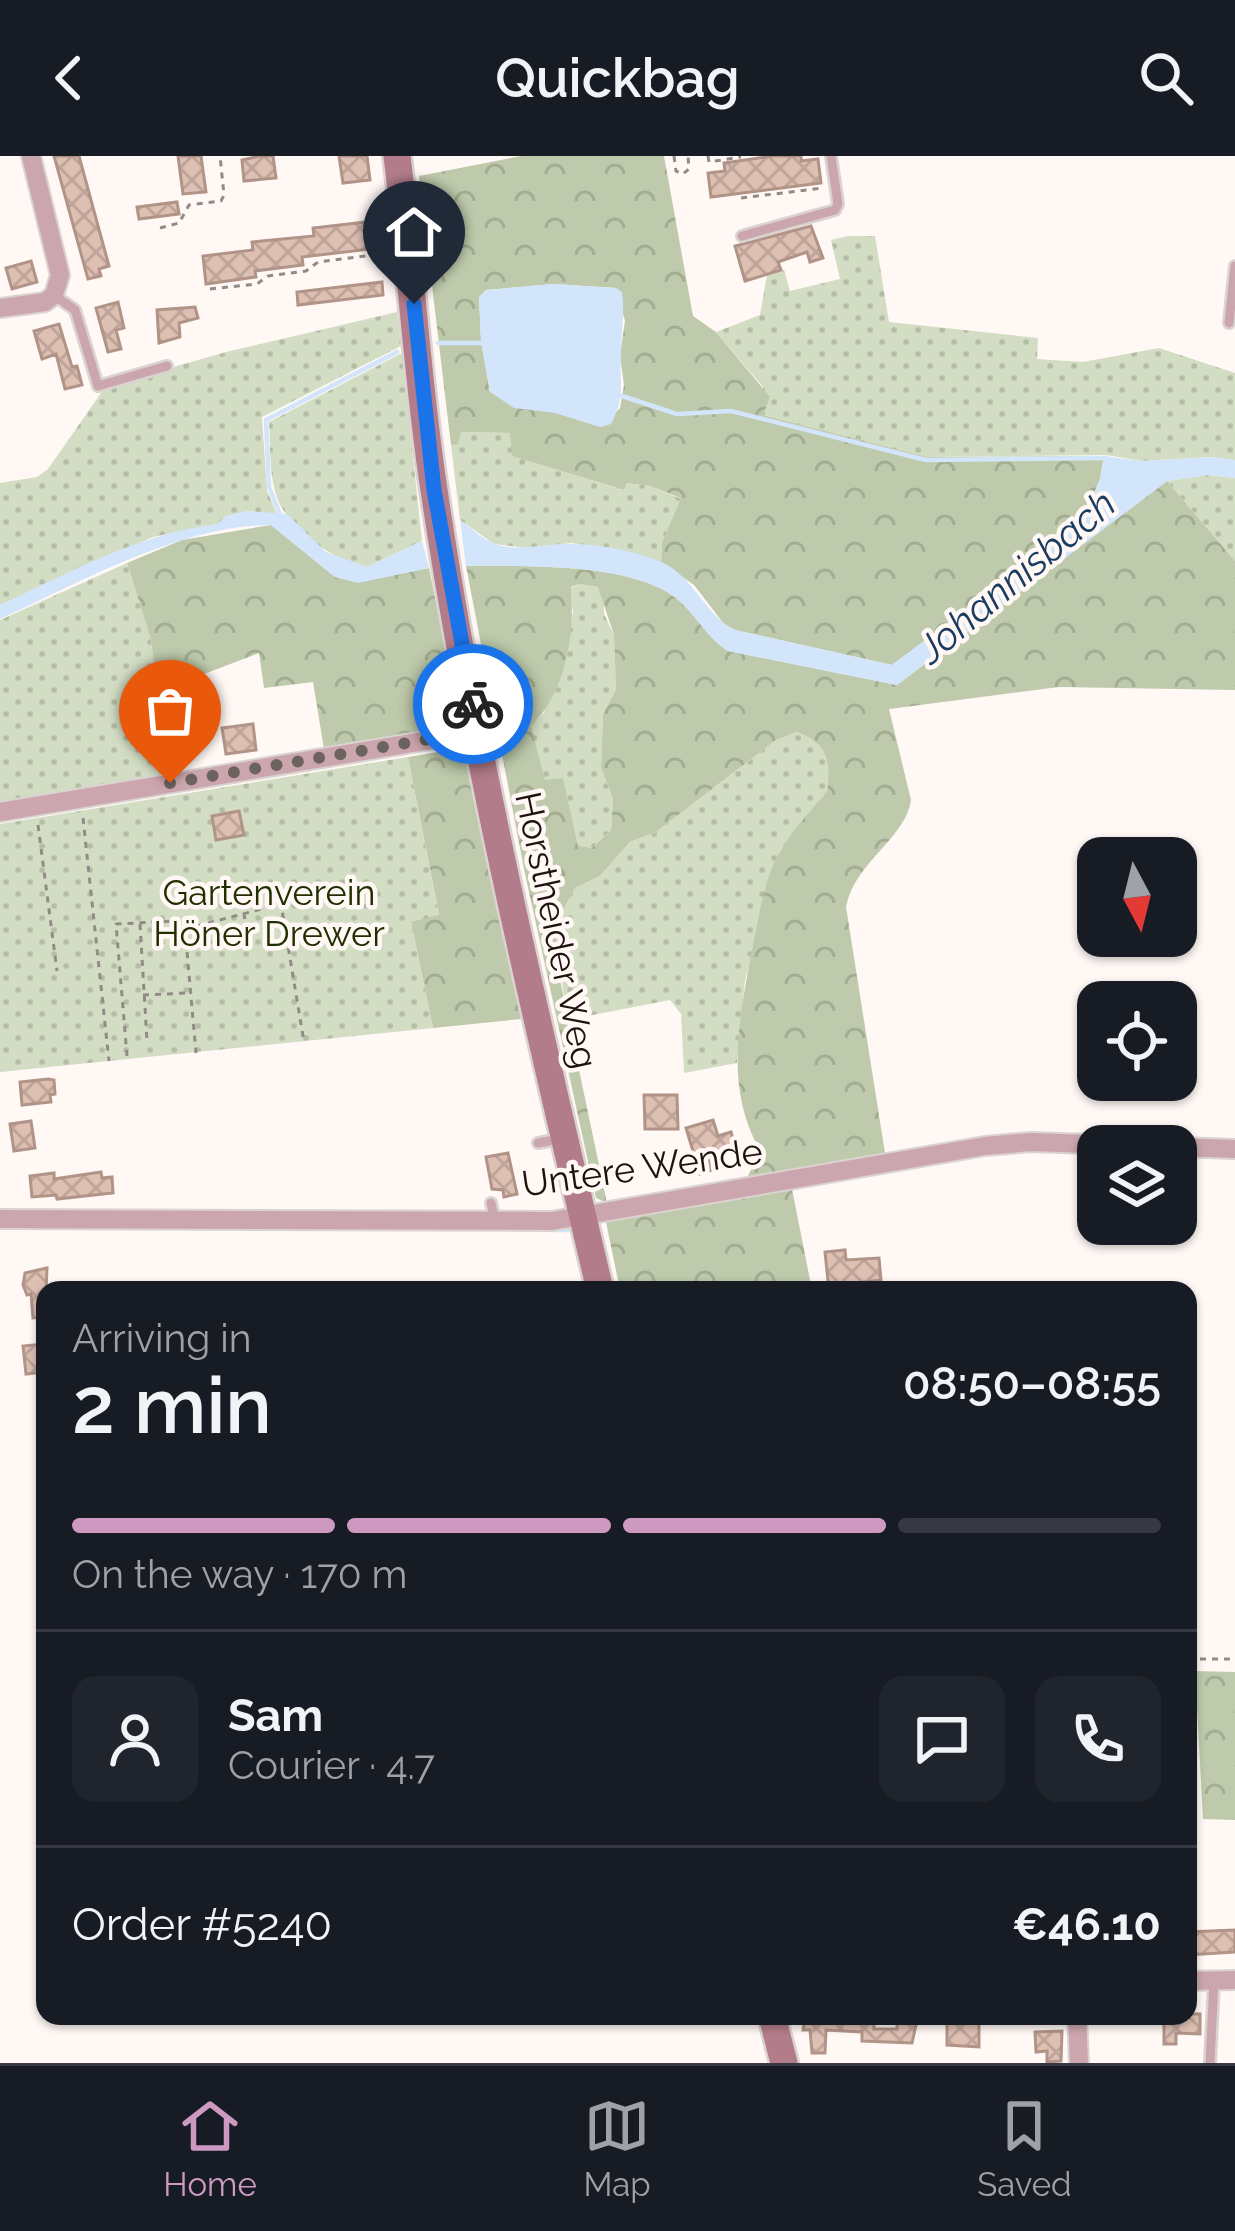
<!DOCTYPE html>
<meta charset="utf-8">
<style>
:root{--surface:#171b24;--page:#20242c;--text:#f1f3f6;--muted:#9ea1a6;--line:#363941;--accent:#cd99c1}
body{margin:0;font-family:Raleway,sans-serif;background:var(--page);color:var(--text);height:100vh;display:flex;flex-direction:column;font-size:45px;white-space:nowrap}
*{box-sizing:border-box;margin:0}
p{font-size:39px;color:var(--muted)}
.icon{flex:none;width:66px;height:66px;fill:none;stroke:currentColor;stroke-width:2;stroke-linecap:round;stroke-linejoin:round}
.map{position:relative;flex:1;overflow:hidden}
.panel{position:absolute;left:36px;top:1125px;width:1161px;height:744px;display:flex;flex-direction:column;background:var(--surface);border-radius:24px;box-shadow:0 3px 9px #0004}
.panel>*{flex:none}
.needle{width:78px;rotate:173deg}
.fabs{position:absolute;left:1077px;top:681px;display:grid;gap:24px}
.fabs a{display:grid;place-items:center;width:120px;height:120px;border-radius:24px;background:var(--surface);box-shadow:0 3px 9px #0004;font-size:60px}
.pin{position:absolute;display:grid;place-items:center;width:102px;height:102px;color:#fff;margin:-123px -51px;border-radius:50% 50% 50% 0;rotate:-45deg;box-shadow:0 0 12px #0007}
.pin .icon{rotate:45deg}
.courier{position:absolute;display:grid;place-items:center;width:120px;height:120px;margin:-60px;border:9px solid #1a73e8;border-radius:50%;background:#fff;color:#222;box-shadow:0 3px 15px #0007}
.head em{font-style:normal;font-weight:600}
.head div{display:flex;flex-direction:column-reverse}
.head{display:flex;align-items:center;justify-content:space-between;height:204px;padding:0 36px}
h1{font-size:78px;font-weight:600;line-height:90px}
.bar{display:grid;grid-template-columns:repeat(4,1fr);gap:18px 12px;align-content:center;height:144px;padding:0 36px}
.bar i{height:15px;border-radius:9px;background:var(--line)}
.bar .active{background:var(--accent)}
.bar p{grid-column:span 4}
.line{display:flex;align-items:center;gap:30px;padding:0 36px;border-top:3px solid var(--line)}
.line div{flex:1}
.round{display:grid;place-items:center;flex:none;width:126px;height:126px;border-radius:24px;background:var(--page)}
header{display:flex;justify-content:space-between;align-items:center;height:156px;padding:0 36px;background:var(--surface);font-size:54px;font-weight:600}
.menu{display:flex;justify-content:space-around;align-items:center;height:168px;border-top:3px solid var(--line);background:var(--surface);font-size:33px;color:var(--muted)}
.menu a{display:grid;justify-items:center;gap:6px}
.menu .active{color:var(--accent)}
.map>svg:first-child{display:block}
</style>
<header><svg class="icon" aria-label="back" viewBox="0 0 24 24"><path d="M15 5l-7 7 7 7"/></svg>Quickbag<svg class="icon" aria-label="search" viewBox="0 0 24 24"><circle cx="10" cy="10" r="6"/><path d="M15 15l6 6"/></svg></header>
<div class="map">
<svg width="1235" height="1907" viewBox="0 0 1235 1907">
<defs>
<pattern id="grass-dots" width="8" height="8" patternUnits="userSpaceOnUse" patternTransform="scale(3)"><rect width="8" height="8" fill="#d3ddc4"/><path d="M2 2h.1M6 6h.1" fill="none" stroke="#b5bda7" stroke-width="1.8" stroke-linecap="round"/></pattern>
<pattern id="forest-crowns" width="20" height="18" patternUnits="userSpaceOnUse" patternTransform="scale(3)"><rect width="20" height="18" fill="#becaab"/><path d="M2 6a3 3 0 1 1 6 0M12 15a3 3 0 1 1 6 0" fill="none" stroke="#a3ad92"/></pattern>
<pattern id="building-cross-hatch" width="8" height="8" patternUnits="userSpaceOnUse" patternTransform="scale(3)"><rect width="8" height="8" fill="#dec0b3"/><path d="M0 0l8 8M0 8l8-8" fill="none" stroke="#bea499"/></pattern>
</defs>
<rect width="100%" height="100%" fill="#fff8f5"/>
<path fill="url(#grass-dots)" d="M849,80H875L889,166L1038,182L1037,203L1083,206L1159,192L1235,217V304L1210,301L1142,305L1106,299L926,301L763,259V231L716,176L760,159L767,119L784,114L790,135L840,123L831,84Z
M397,156L401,190L262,261L267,335L277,358L247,355L218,368L153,381L0,449V327L37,321L48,313L106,230L230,195Z
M402,197L422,385L367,411C336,404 298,381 282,352C268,328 271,293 269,266Z
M460,276L511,277L513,300L623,334L627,327L650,330L682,343L662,387L661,406L572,387L528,392L494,388L460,364L451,289L458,287Z
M1208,319L1235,322V405L1167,325Z
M127,407L151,484L167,619L0,646V464Z
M580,428L598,431L604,442V458L614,479L616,535L603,558L601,612L613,643L611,674L592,692L578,691L563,623L545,625L530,570L544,557L573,456L571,432Z
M797,576C827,588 831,603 827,635L780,695L745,825L737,907L684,917L681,858L670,844L567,864L556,780L561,758L575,732L600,720L630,686L656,676L776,584Z
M408,601L439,760L411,767L433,872L0,916V668Z"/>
<path fill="url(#forest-crowns)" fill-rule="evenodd" d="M521,0H664L693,160L716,176L770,241L763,259L927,301L1104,300L1100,323L1083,365L892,509L735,474L724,468L694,429L661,406L662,387L681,342L650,330L627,327L624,334L512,300L510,277L461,276L458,288L451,289L419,20ZM554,128L616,132L625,165L620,200L624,229L620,252L601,271L490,236L481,185L479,141L486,134Z
M1167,325L1235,405V534L1059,531L889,553L911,644C906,682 854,707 846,751L885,997L747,1022L760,994C722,929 741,854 754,784C760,754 765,721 781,694C793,673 812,654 827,635C831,603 827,588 797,576L776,584L656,676L630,686L600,720L575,732L561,758L556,780L558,814L607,1047L596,1042L524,713L466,410C522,410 631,406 676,442C696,458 706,481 728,495L897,529ZM580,428L598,431L614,479L616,534L603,558L601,612L613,643L611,674L592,692L578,690L563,622L545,624L531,570C566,537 575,478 571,431Z
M271,369L335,421L358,426L429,412L459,560L451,572L324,593L313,526L264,532L259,497L175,529L183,616L167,619L151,484L127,407L182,384Z
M455,593L468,601L521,863L433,872L411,766L439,759L408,601Z
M792,1033L812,1134H620L606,1066Z
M1195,1515L1235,1516V1664L1203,1663Z"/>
<path fill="#d2e5fa" d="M554,128L616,132L622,136C625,158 621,176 621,198C619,227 626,240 611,268L601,271L555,257L514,252L490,236L481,185L479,141L486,134Z
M1104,300L1142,305L1210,301L1235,304V322L1208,319L1167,325L897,529L728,495C706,481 696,458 676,442C631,406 522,410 466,410L460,364C470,371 480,381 491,386C513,397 542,388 566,388C595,387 632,394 659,405C694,419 704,459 735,474L892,509L1083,365L1100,323Z
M247,355L287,358L326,396L367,411L422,385L429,412L358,427L335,421L271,369C181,369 81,426 0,463V449C70,416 141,377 218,368L225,360Z"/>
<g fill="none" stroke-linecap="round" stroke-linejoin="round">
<path stroke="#d2e5fa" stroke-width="4.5" d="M438,187H485
M619,239L677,258L731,255L926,304L1107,302
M281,361L269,331L266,264L397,196
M551,1074H572"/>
</g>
<path fill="url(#building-cross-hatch)" stroke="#b19487" stroke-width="3" d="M54,0H79L109,110L99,113L101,120L88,123Z
M178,0H201L206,36L183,38Z
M260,0H273L276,22L244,25L242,4Z
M339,0H367L370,24L343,27Z
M773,0H801V5L818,3L821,27L711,41L708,17L725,15L724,7Z
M177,46L179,58L139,63L137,51Z
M375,65L379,92L302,101L303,109L255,115L256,121L206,128L203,100L253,94L252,86L314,80L313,72Z
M811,70L823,102L810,106L807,96L778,106L781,114L745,125L735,90Z
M31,105L37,126L12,133L6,112Z
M382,126L383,139L298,149L297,136Z
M118,146L124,172L116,174L121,193L108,196L96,152Z
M195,151L198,162L179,167L180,181L159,187L157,154Z
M59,168L72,211L77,210L82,229L65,233L56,198L42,203L34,175Z
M253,568L256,594L226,598L222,572Z
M239,655L244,679L216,684L212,660Z
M48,923L54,924L55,938L50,939L51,946L22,949L20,926Z
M644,939H677L678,973H645Z
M713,964L718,980L731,976L736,995L709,1003L712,1014L700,1018L686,972Z
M31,965L35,992L14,995L10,968Z
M508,997L517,1038L504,1041L503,1034L492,1033L486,1001Z
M101,1016L102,1022L112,1021L113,1037L57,1043L56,1039L32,1041L30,1020L54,1017V1023Z
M845,1094L846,1104L879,1102L881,1124L848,1128V1134H829L825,1096Z
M47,1112L45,1161L33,1162L31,1138L27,1139L23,1129L25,1117Z
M45,1188V1216L26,1218L23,1190Z
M1235,1774V1796L1188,1799V1776Z
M1188,1858H1200V1878L1176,1877V1888H1164V1860Z
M874,1860V1873H897V1860H918L912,1887L862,1885V1876L826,1874L825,1897H812L810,1874H803L806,1860Z
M947,1860H970V1867H979V1891L947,1889Z
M1062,1875L1061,1905L1047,1906V1895L1036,1896L1035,1876Z"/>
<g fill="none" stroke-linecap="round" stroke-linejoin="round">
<defs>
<path id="lane" d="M742,80L835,54L838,48L831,0
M54,139L75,154L98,230L167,210
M1229,167L1235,110
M538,987L560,983
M491,1047L495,1065
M1210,1907L1214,1824"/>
<path id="street" d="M0,152L45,146L54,139L60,119L31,0
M0,656L478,576
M1176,991L1235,993
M0,1063L552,1065L985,990L1031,986L1147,990
M1188,1825L1235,1824
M1077,1860L1079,1907"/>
<path id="secondary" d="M397,0C411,111 417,223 434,334C474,603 538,870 600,1134
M772,1860L784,1907"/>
</defs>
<use href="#lane" stroke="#dbd3d0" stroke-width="14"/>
<use href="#street" stroke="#dbd3d0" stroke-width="22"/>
<use href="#secondary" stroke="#dbd3d0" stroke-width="32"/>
<path stroke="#928a86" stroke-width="3" stroke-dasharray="6 6" stroke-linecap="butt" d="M674,0L676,15L683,18L689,13L688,0
M708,0L709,6L741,1
M741,42L823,32
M160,72L179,67L189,49L221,45L224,39L220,0
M210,133L257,128L268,120L306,115L318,106L388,97
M83,662L109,905
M38,669L57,815
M244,757L248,791
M140,768L147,885
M185,773L281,748L304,886
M143,839L187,837
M127,900L116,768L177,765L185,773L196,897
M1188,1503H1235"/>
<use href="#lane" stroke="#cca6ae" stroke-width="9"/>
<use href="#street" stroke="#cca6ae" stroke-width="18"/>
<use href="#secondary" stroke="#b37c8a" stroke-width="27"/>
</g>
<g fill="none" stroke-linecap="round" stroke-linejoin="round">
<path stroke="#6c635f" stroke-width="12" stroke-dasharray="0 21.6" d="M170,627L478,575L473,548"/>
<path stroke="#1a73e8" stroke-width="15" d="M414,148L434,334L473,548"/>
</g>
<g text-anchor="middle" stroke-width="9" stroke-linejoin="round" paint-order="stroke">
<g font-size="36" fill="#212f00" stroke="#fff8f5">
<text x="269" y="749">Gartenverein<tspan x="269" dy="41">Höner Drewer</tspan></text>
</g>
<g font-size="36" fill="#1d130e" stroke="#fff8f5">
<text transform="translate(557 774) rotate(78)" y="13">Horstheider Weg</text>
<text transform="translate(642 1011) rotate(-8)" y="13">Untere Wende</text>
</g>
<g font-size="39" font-style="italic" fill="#1a3c60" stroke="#fff8f5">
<text transform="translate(1016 420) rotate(-40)" y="14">Johannisbach</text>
</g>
</g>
</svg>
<div class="fabs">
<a><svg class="needle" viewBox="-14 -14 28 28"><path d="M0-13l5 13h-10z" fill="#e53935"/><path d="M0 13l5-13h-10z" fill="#9ea1a6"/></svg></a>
<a><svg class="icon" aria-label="locate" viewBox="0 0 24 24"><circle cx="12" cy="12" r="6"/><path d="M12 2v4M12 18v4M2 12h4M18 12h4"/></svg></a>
<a><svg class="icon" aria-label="layers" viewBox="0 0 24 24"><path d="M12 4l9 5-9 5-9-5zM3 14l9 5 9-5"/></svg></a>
</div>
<div class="pin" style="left:170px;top:627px;background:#ea580c"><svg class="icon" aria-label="bag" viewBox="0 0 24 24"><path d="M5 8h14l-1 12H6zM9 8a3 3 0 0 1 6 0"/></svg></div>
<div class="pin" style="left:414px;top:148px;background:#1f2937"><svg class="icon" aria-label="home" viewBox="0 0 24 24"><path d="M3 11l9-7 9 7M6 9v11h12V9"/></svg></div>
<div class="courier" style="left:473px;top:548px"><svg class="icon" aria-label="bike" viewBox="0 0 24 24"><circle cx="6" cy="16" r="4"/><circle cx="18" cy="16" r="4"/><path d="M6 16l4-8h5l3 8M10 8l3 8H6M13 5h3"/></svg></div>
<section class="panel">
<div class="head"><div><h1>2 min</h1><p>Arriving in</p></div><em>08:50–08:55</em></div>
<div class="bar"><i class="active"></i><i class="active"></i><i class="active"></i><i></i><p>On the way · 170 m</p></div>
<div class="line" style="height:216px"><a class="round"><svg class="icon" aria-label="person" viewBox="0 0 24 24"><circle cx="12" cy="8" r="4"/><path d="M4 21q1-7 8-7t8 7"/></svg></a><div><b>Sam</b><p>Courier · 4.7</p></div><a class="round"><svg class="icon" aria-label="chat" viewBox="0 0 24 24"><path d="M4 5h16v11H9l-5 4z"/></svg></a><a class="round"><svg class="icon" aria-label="phone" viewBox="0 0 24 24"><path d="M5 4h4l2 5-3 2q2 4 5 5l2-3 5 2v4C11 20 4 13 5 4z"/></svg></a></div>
<div class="line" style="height:156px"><div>Order #5240</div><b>€46.10</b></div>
</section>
</div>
<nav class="menu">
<a class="active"><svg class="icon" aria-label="home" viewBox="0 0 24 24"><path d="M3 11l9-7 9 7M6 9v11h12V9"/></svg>Home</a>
<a><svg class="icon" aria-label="map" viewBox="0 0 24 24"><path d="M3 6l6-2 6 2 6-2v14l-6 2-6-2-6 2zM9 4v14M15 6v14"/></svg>Map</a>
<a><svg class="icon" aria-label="saved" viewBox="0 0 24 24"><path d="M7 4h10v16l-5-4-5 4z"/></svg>Saved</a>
</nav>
